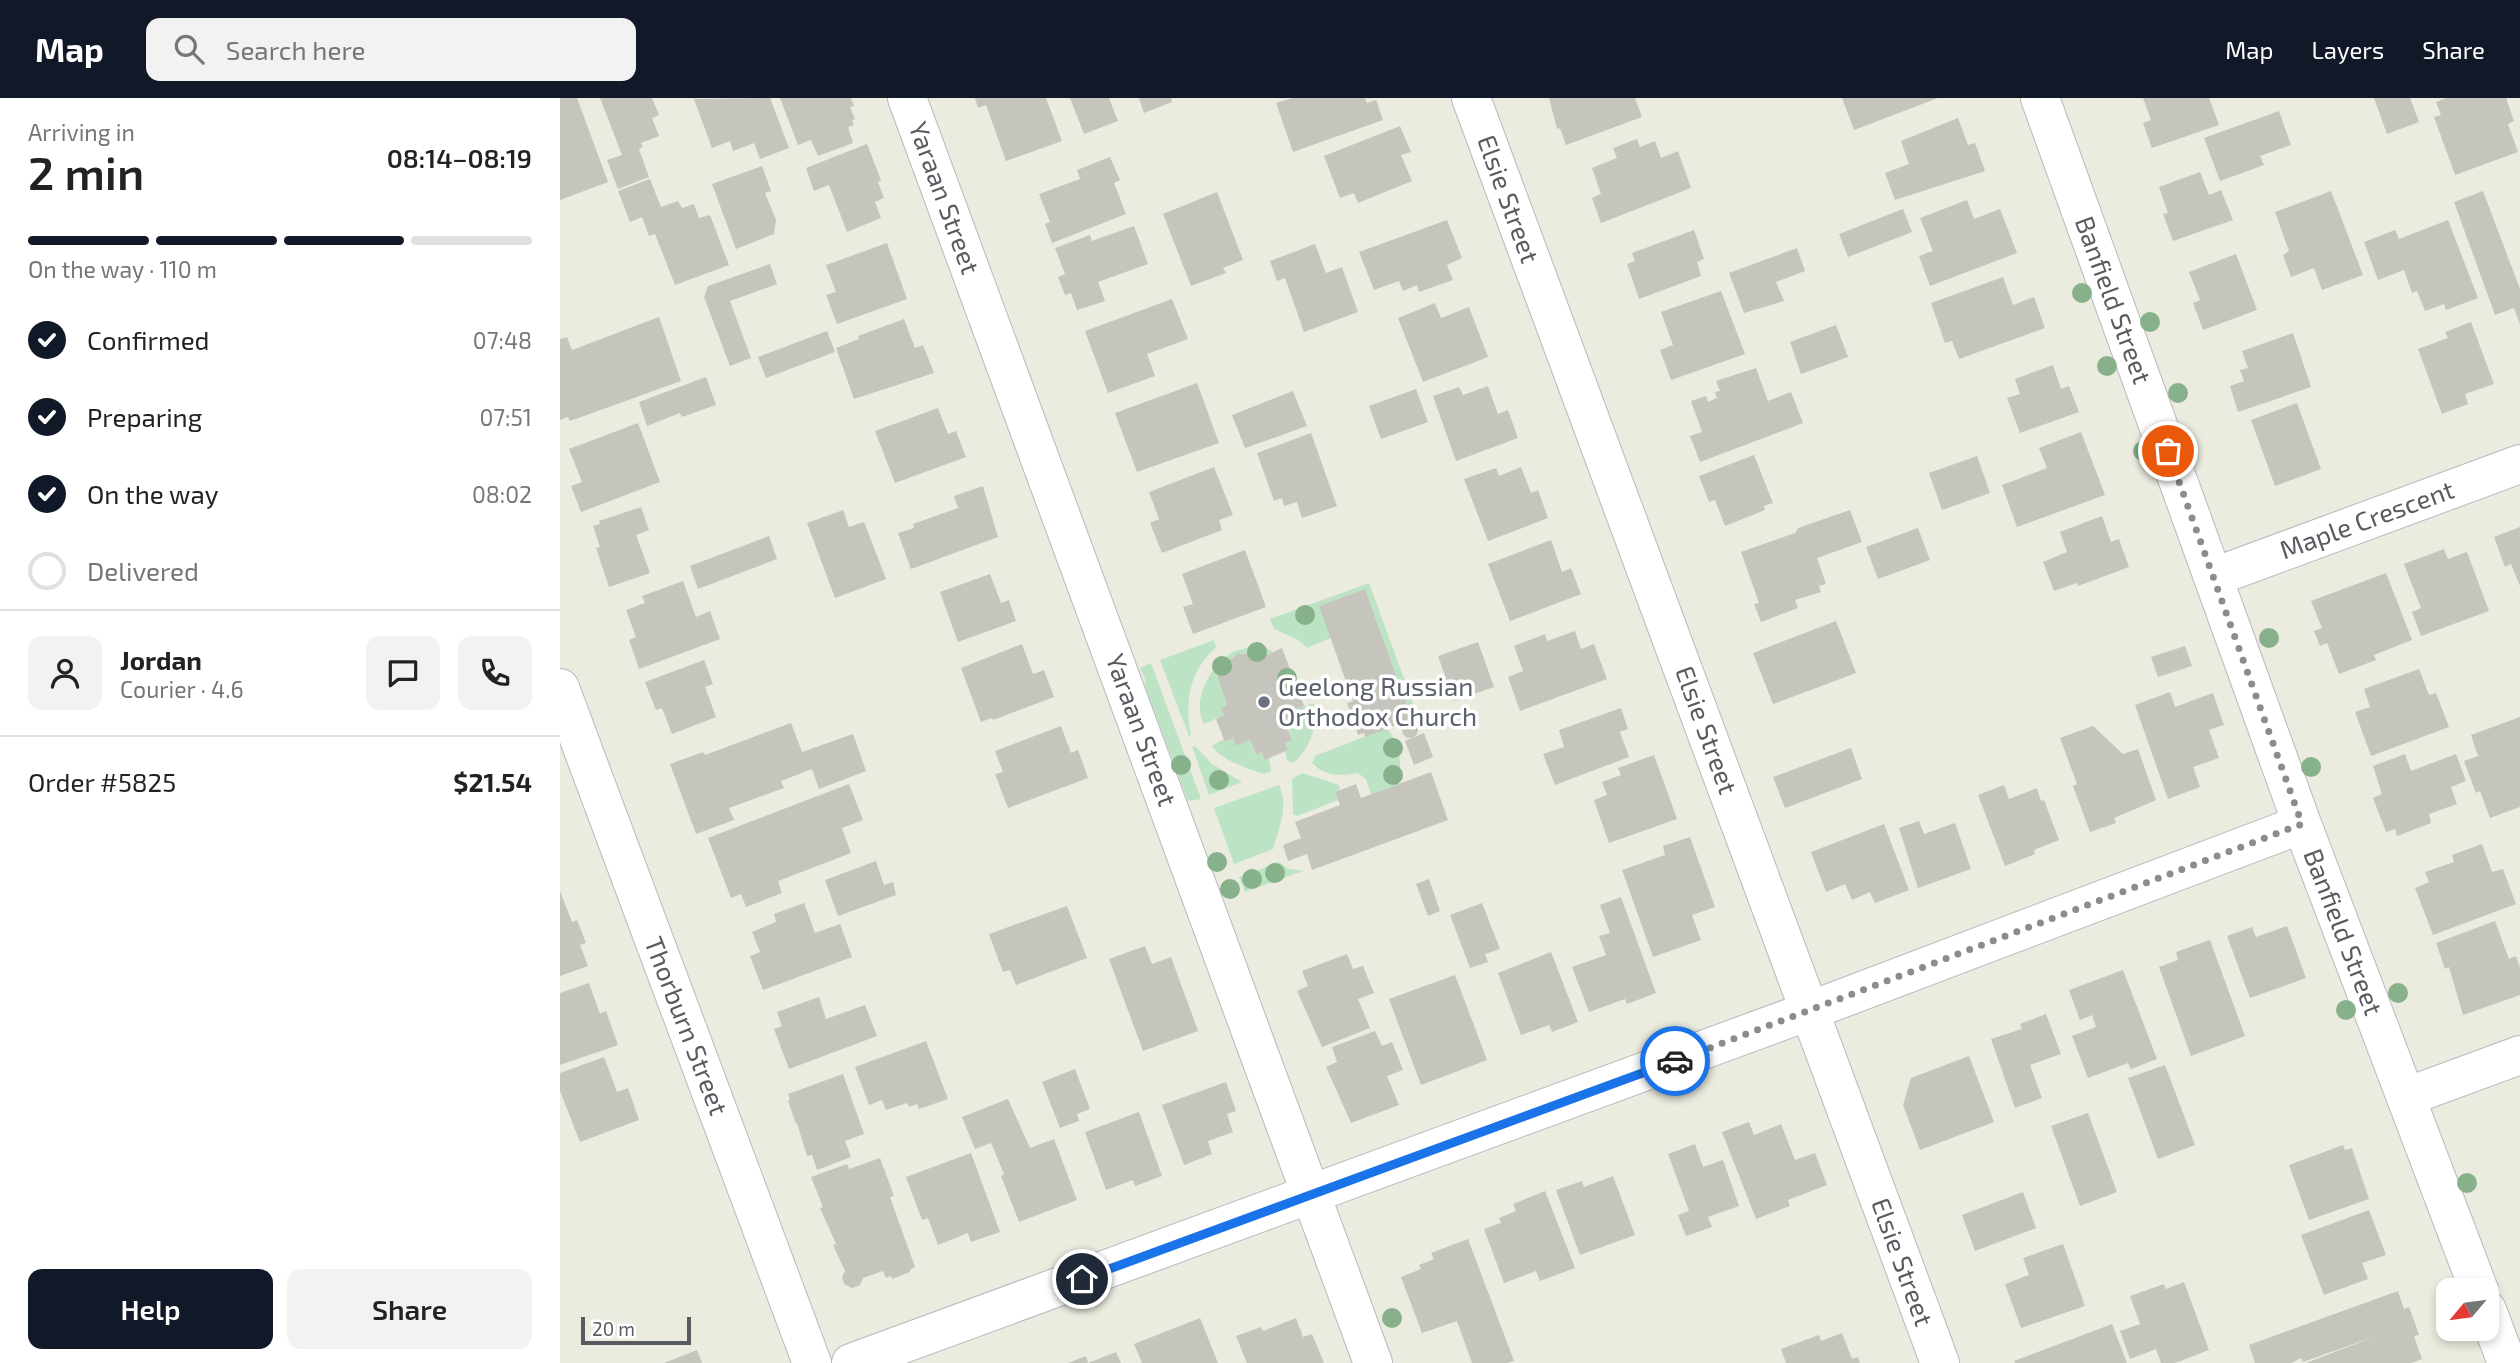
<!DOCTYPE html>
<meta charset="utf-8">
<style>
:root{--surface:#fff;--page:#f2f2f2;--text:#222;--muted:#767676;--line:#e0e0e0;--accent:#111827}
body{margin:0;font-family:"Exo 2",sans-serif;background:var(--page);color:var(--text);height:100vh;display:flex;flex-direction:column;font-size:26px;white-space:nowrap}
*{box-sizing:border-box;margin:0}
p{font-size:23px;color:var(--muted)}
.icon{flex:none;width:38px;height:38px;fill:none;stroke:currentColor;stroke-width:2;stroke-linecap:round;stroke-linejoin:round}
.map{position:relative;flex:1;overflow:hidden}
.sheet{display:flex;flex-direction:column;background:var(--surface);width:560px}
.sheet>*{flex:none}
.needle{width:46px;rotate:241deg}
.fabs{position:absolute;left:1876px;top:1180px;display:grid;gap:14px}
.fabs a{display:grid;place-items:center;width:63px;height:63px;border-radius:14px;background:var(--surface);box-shadow:0 4px 10px #0003;font-size:35px}
.scale{position:absolute;left:21px;bottom:18px;width:110px;box-sizing:border-box;padding-left:7px;border:4px solid #585b60;border-top:0;font-size:19px;line-height:24px;white-space:nowrap;color:#585b60;-webkit-text-stroke:5px #fff;paint-order:stroke}
.pin{position:absolute;display:grid;place-items:center;width:60px;height:60px;color:#fff;margin:-30px;border:4px solid #fff;border-radius:50%;box-shadow:0 2px 7px #0007}
.courier{position:absolute;display:grid;place-items:center;width:70px;height:70px;margin:-35px;border:5px solid #1a73e8;border-radius:50%;background:#fff;color:#222;box-shadow:0 2px 9px #0007}
.head em{font-style:normal;font-weight:600}
.head div{display:flex;flex-direction:column-reverse}
.head{display:flex;align-items:center;justify-content:space-between;height:119px;padding:0 28px}
h1{font-size:46px;font-weight:600;line-height:52px}
.bar{display:grid;grid-template-columns:repeat(4,1fr);gap:10px 7px;align-content:center;height:84px;padding:0 28px}
.bar i{height:9px;border-radius:5px;background:var(--line)}
.bar .active{background:var(--accent)}
.bar p{grid-column:span 4}
.line{display:flex;align-items:center;gap:18px;padding:0 28px;border-top:2px solid var(--line)}
.line div{flex:1}
.round{display:grid;place-items:center;flex:none;width:74px;height:74px;border-radius:14px;background:var(--page)}
ol{padding:0 28px;list-style:none}
li{display:flex;align-items:center;gap:21px;height:77px}
li p{margin-inline-start:auto}
li .icon{padding:7px;border-radius:50%;background:var(--accent);color:#fff;stroke-width:4}
li:last-child{color:var(--muted)}
li i{width:38px;height:38px;border:4px solid var(--line);border-radius:50%}
.action{display:flex;gap:14px;margin-top:auto;padding:14px 28px}
.action a{flex:1;height:80px;border-radius:14px;background:var(--accent);color:#fff;font-size:28px;font-weight:600;line-height:80px;text-align:center}
.action a+a{background:var(--page);color:var(--text)}
header{display:flex;align-items:center;gap:42px;box-sizing:border-box;height:98px;padding:0 35px;background:var(--accent);color:#fff}
header strong{font-size:33px}
nav{display:flex;gap:38px;margin-inline-start:auto;font-size:24px}
.search{width:490px;height:63px;background:var(--page);display:flex;align-items:center;gap:18px;box-sizing:border-box;padding:0 24px;border-radius:14px;color:var(--muted);font-size:26px}
main{display:flex;flex:1;min-height:0}
.map>svg:first-child{display:block}
</style>
<header>
<strong>Map</strong>
<div class="search"><svg class="icon" aria-label="search" viewBox="0 0 24 24"><circle cx="10" cy="10" r="6"/><path d="M15 15l6 6"/></svg>Search here</div>
<nav><a>Map</a><a>Layers</a><a>Share</a></nav>
</header>
<main>
<section class="sheet">
<div class="head"><div><h1>2 min</h1><p>Arriving in</p></div><em>08:14–08:19</em></div>
<div class="bar"><i class="active"></i><i class="active"></i><i class="active"></i><i></i><p>On the way · 110 m</p></div>
<ol>
<li><svg class="icon" aria-label="check" viewBox="0 0 24 24"><path d="M5 12l5 5 9-10"/></svg>Confirmed<p>07:48</p></li>
<li><svg class="icon" aria-label="check" viewBox="0 0 24 24"><path d="M5 12l5 5 9-10"/></svg>Preparing<p>07:51</p></li>
<li><svg class="icon" aria-label="check" viewBox="0 0 24 24"><path d="M5 12l5 5 9-10"/></svg>On the way<p>08:02</p></li>
<li><i></i>Delivered</li>
</ol>
<div class="line" style="height:126px"><a class="round"><svg class="icon" aria-label="person" viewBox="0 0 24 24"><circle cx="12" cy="8" r="4"/><path d="M4 21q1-7 8-7t8 7"/></svg></a><div><b>Jordan</b><p>Courier · 4.6</p></div><a class="round"><svg class="icon" aria-label="chat" viewBox="0 0 24 24"><path d="M4 5h16v11H9l-5 4z"/></svg></a><a class="round"><svg class="icon" aria-label="phone" viewBox="0 0 24 24"><path d="M5 4h4l2 5-3 2q2 4 5 5l2-3 5 2v4C11 20 4 13 5 4z"/></svg></a></div>
<div class="line" style="height:91px"><div>Order #5825</div><b>$21.54</b></div>
<div class="action"><a>Help</a><a>Share</a></div>
</section>
<div class="map">
<svg width="1960" height="1265" viewBox="0 0 1960 1265">
<rect width="100%" height="100%" fill="#ebebdf"/>
<path fill="#bce3c3" d="M809,485L858,619L852,621L805,491L759,508L771,540L747,550L738,542L714,531L710,521Z
M654,542L656,549C630,573 624,603 631,637L629,638L600,562Z
M687,550H707L713,554L698,561C688,552 679,554 669,562L667,572L657,577L667,607L661,610L664,617L644,626C632,605 648,572 666,559C672,553 679,552 687,550Z
M591,565L641,701L628,703L585,588V581L580,570Z
M751,606H754C759,626 749,653 733,665L727,662L725,654L728,652L725,645L732,642L726,628L741,622L736,611Z
M827,630C842,651 841,662 839,686L811,696L806,681L798,675C782,678 765,679 752,665L755,658Z
M673,640L676,648L690,642L695,657L702,654L709,660L711,673L704,676C686,670 663,663 652,648L664,641L665,644Z
M632,648H635L652,666L682,684L649,697Z
M742,675L779,687L780,692L775,694L778,702L737,718L733,716L732,681Z
M719,687C729,709 719,729 713,751L674,766L654,710Z
M719,764L728,771L743,773L685,794L679,779Z"/>
<path fill="#c6c5bd" d="M0,0H17L48,84L0,102Z
M40,0H92L99,17L92,20L99,38L81,45L83,49L79,51L89,79L58,91L47,62L62,57Z
M210,0L229,50L200,61L194,45L173,53L170,43L152,50L134,1Z
M220,0H291L294,8L290,9L295,21L292,22L294,27L288,29L293,45L258,58L251,42L238,47Z
M415,0H486L502,43L446,63L426,7L418,10Z
M510,0H549L558,23L524,36Z
M579,0H611L612,4L584,15Z
M732,0H805L807,5L816,2L823,22L733,54L716,5Z
M989,0H1075L1082,19L1006,47L1000,30L997,31Z
M1282,0H1378L1294,32Z
M1583,0H1649L1659,27L1592,50L1583,25L1591,22Z
M1814,0H1850L1859,24L1827,36Z
M1886,0H1946L1954,23L1948,26L1958,54L1895,77L1874,19L1881,17L1876,4Z
M1719,13L1731,47L1700,58L1704,67L1660,83L1644,40Z
M1398,20L1408,47L1415,45L1425,73L1335,102L1325,75L1349,66L1341,43Z
M840,28L851,54L841,57L852,83L798,105L794,95L780,100L764,58Z
M1077,41L1080,49L1095,43L1101,60L1118,53L1131,90L1041,125L1032,100L1041,96L1032,70L1057,60L1053,50Z
M307,46L321,82L318,84L324,100L315,104L321,120L287,134L269,87L254,93L246,70Z
M550,59L560,82L554,85L566,116L492,145L485,126L490,124L479,96L520,81L517,72Z
M202,68L211,93L205,95L216,122L214,136L176,151L152,86Z
M1640,74L1649,97L1661,92L1673,122L1613,143L1603,116L1608,115L1599,89Z
M90,81L101,109L118,103L122,110L134,106L139,120L150,117L169,167L115,187L95,136L89,138L82,119L70,124L58,93Z
M1771,93L1803,177L1762,192L1754,170L1731,179L1723,157L1729,153L1715,114Z
M1923,93L1960,191V226L1954,210L1935,217L1894,104Z
M657,94L683,162L663,170L666,175L631,188L603,116Z
M1407,102L1414,121L1440,111L1457,155L1370,188L1359,158L1373,153L1360,120Z
M1343,111L1352,134L1288,159L1279,136Z
M887,122L902,160L887,167L893,182L859,194L857,187L843,193L839,183L814,192L799,154Z
M1888,122L1918,200L1886,212L1884,206L1865,213L1857,193L1852,195L1844,172L1818,182L1804,144L1835,132L1839,141Z
M574,128L588,166L538,184L545,203L517,212L511,195L505,197L498,179L505,176L495,150L530,137L532,143Z
M1134,132L1144,161L1137,164L1141,178L1079,201L1067,166L1075,163L1072,155Z
M327,145L347,201L277,226L266,197L276,194L266,167Z
M755,146L766,175L782,169L798,214L744,234L725,180L717,183L710,163Z
M1237,150L1245,173L1216,184L1224,203L1184,215L1169,175Z
M1676,156L1697,212L1643,232L1633,205L1640,202L1629,174Z
M210,166L217,186L170,203L191,260L170,268L144,199L148,188Z
M1443,179L1453,207L1474,199L1485,230L1399,261L1392,243L1385,245L1371,205Z
M1161,193L1185,256L1111,282L1100,252L1113,247L1101,214Z
M612,201L628,241L587,256L595,278L548,295L525,233Z
M875,205L881,220L909,209L928,259L863,284L838,220Z
M99,219L121,283L10,323L8,319L0,322V241L7,239L12,252Z
M344,221L355,250L363,247L374,275L294,301L276,250L299,241L298,238Z
M1911,224L1934,286L1905,296L1908,306L1882,316L1858,251L1888,240L1885,234Z
M1276,227L1288,259L1241,276L1230,244Z
M267,233L275,254L206,280L198,259Z
M1733,235L1751,289L1678,314L1670,288L1684,283L1680,272L1688,270L1682,253Z
M1493,267L1501,291L1509,288L1519,314L1460,335L1447,300L1460,296L1455,281Z
M1196,270L1208,303L1231,294L1243,325L1140,364L1130,338L1142,334L1131,303L1146,298L1148,304L1157,300L1155,294L1160,293L1156,283Z
M146,279L156,307L122,319L120,315L87,328L79,304Z
M637,285L659,345L577,374L555,315Z
M928,288L938,316L948,312L958,340L896,363L873,298L899,289L903,297Z
M856,291L868,324L821,341L809,308Z
M733,293L747,328L685,350L672,317Z
M1737,305L1761,371L1715,388L1691,322Z
M378,310L388,336L396,333L406,359L335,385L315,333Z
M78,325L100,384L21,414L11,388L22,384L9,351Z
M1521,334L1545,397L1457,429L1442,387L1487,370L1479,350Z
M751,335L777,408L742,420L737,404L724,408L722,400L714,403L697,355Z
M1194,357L1213,405L1204,408L1205,412L1165,428L1155,402L1149,404L1139,378Z
M1417,358L1430,395L1382,412L1369,375Z
M654,369L673,417L659,422L662,432L602,455L590,425L599,421L589,394Z
M961,369L971,395L978,392L988,420L928,443L904,381L936,370L939,378Z
M423,388L438,439L351,471L338,435L354,430L353,426L398,410L394,398Z
M81,409L89,432L76,437L90,475L49,489L36,450L40,449L33,428L40,426L39,423Z
M283,412L289,429L304,424L326,481L275,500L247,425Z
M1290,412L1302,444L1257,460L1266,486L1259,488L1261,494L1235,502L1238,510L1201,524L1194,506L1199,505L1181,454L1235,435L1238,430Z
M1542,418L1551,444L1559,441L1569,469L1518,488L1517,485L1494,493L1483,464L1507,454L1500,434Z
M1960,429V488L1951,466L1945,469L1934,439Z
M1358,430L1370,462L1318,481L1306,449Z
M209,438L217,461L138,491L130,468Z
M991,442L1002,474L1011,470L1021,496L950,523L928,466Z
M1884,451L1888,461L1907,454L1929,513L1861,538L1852,514L1861,510L1844,466Z
M685,452L706,509L633,536L623,509L633,506L622,476Z
M1826,475L1852,542L1814,557L1816,562L1779,576L1767,545L1760,548L1754,533L1762,530L1751,503Z
M430,476L441,505L449,502L456,523L398,544L380,494Z
M123,483L136,519L150,513L160,541L79,571L69,542L76,539L66,512L85,505L82,498Z
M805,491L852,621L805,639L804,635L798,637L787,605L793,603L759,508Z
M1276,523L1296,575L1213,606L1193,555Z
M1015,533L1021,551L1034,546L1047,581L960,613L948,579L963,573L954,548L985,536L987,543Z
M918,544L934,589L894,603L878,558Z
M462,546L473,576L484,572L494,599L433,622L432,620L421,624L401,570Z
M1625,548L1632,568L1598,579L1591,559Z
M722,550L730,571L718,576L722,588L727,586L730,595L738,592L744,608L736,611L741,622L726,628L732,642L725,645L728,652L705,662L702,654L696,657L690,642L676,648L673,640L665,644L656,621L664,617L661,610L667,607L657,577L667,572L669,562L678,556L691,555L698,561Z
M144,562L153,586L145,589L156,619L112,636L102,610L96,612L85,584Z
M1859,571L1869,597L1876,595L1889,629L1811,658L1795,614L1810,609L1804,591Z
M1610,594L1615,609L1653,595L1664,627L1649,632L1659,660L1633,669L1640,689L1608,701L1575,607Z
M1061,610L1068,631L1060,634L1069,659L995,687L983,656L1004,649L999,632Z
M1960,619V709L1930,720L1920,693L1916,695L1904,663L1918,658L1911,637Z
M842 632a8 8 0 1 1 16 0a8 8 0 1 1-16 0Z
M231,625L242,654L293,636L306,673L259,691L252,671L221,683L224,690L169,710L174,722L136,736L110,666L143,654L145,657Z
M501,628L511,655L518,652L528,680L448,710L435,676L443,674L435,653Z
M1533,628L1563,656L1578,651L1596,702L1554,720L1556,725L1530,734L1513,688L1517,686L1500,640Z
M864,635L873,659L854,667L845,643Z
M1291,650L1302,681L1225,710L1213,679Z
M1845,656L1851,673L1896,656L1906,683L1891,689L1897,706L1869,716L1871,725L1837,738L1835,731L1826,734L1813,700L1822,696L1813,668Z
M1094,657L1117,721L1049,745L1034,702L1047,697L1042,684L1061,677L1058,670Z
M871,674L888,722L752,772L747,756L728,763L723,747L741,740L735,724L780,707L775,694L796,686L801,700Z
M289,686L303,722L282,730L291,755L218,783L222,795L186,809L181,796L171,800L148,740Z
M1444,687L1449,701L1477,690L1481,703L1484,702L1499,742L1474,752L1475,756L1445,768L1418,697Z
M1359,723L1364,736L1395,725L1411,771L1358,790L1339,730Z
M1324,726L1349,792L1315,805L1310,794L1292,802L1285,786L1266,794L1251,754Z
M1130,739L1155,809L1132,817L1141,842L1093,859L1062,772L1105,757L1103,748Z
M1922,746L1932,774L1943,771L1956,806L1873,837L1855,790L1869,784L1865,774L1894,764L1892,757Z
M316,763L324,787L333,784L336,797L278,818L265,782Z
M869,781L880,813L868,818L856,786Z
M0,793L12,824L17,822L26,845L20,847L28,868L0,878Z
M1061,799L1096,895L1067,906L1065,901L1029,914L1012,869L1046,857L1039,838L1050,835L1040,807Z
M244,805L255,835L280,826L292,859L203,892L190,858L200,854L192,834L216,824L214,816Z
M922,805L940,851L925,856L928,864L910,870L890,817Z
M507,808L527,860L456,887L450,872L443,874L429,836Z
M1935,823L1949,861L1956,858L1960,869V897L1903,917L1889,869L1885,871L1876,845Z
M1727,828L1746,880L1690,900L1667,838L1692,829L1696,839Z
M1650,842L1685,938L1631,958L1599,869L1618,862L1616,854Z
M585,848L592,866L611,859L638,933L583,953L549,861Z
M991,854L1018,924L992,934L989,927L961,937L938,875Z
M787,856L793,871L803,868L814,895L798,901L810,930L762,949L737,893L748,888L742,873Z
M1563,872L1597,961L1571,971L1568,965L1528,980L1512,938L1536,929L1532,917L1520,922L1509,892Z
M895,877L927,962L861,987L829,901Z
M29,885L40,916L46,913L58,947L0,967V895Z
M259,899L266,921L305,907L317,938L229,971L214,931L222,928L217,914Z
M1486,916L1501,956L1470,967L1482,1000L1455,1010L1431,941L1462,931L1460,926Z
M815,933L822,948L832,944L843,972L827,978L839,1007L791,1025L766,969L777,964L772,949Z
M366,943L388,1001L359,1011L357,1006L349,1009L347,1005L326,1012L322,1002L309,1007L295,969Z
M1409,958L1434,1024L1360,1052L1343,1007L1351,980Z
M44,959L57,994L68,990L79,1022L20,1044L0,993V975Z
M1605,967L1635,1047L1598,1061L1568,980Z
M515,971L530,1011L517,1016L519,1023L500,1030L482,984Z
M283,976L304,1036L285,1043L291,1059L257,1072L252,1057L247,1058L237,1025L236,1026L228,1003L230,1002L228,996Z
M666,984L676,1013L667,1016L673,1034L648,1043L652,1056L624,1067L602,1007Z
M448,1001L470,1050L494,1041L517,1102L459,1124L441,1078L444,1076L431,1045L415,1051L402,1019Z
M579,1014L602,1078L575,1088L573,1082L546,1092L525,1034Z
M1528,1015L1557,1094L1520,1108L1491,1028Z
M1189,1024L1194,1037L1221,1026L1235,1062L1255,1055L1267,1087L1228,1102L1230,1108L1196,1121L1162,1034Z
M1135,1046L1143,1069L1163,1062L1179,1108L1148,1119L1152,1129L1126,1138L1118,1117L1129,1113L1108,1056Z
M1783,1047L1785,1052L1792,1050L1809,1101L1749,1122L1729,1067Z
M411,1055L440,1134L411,1144L408,1135L378,1147L368,1120L362,1122L346,1079Z
M320,1060L334,1098L330,1099L355,1169L350,1172V1174L332,1181L331,1178L326,1180L323,1173L303,1180L300,1187L292,1190L284,1186L282,1179L285,1173L273,1147L276,1146L260,1110L263,1109L251,1079L287,1066L289,1071Z
M1053,1078L1075,1137L1020,1157L996,1092L1022,1083L1024,1089Z
M985,1093L1015,1170L980,1183L976,1173L944,1185L924,1131L941,1125L939,1120L956,1113L953,1106Z
M1463,1094L1476,1130L1415,1153L1402,1117Z
M1809,1112L1826,1157L1802,1165L1808,1181L1764,1197L1741,1137Z
M908,1141L954,1263L947,1265H912L897,1223L862,1235L841,1179L861,1171L859,1167L874,1161L871,1155Z
M1503,1146L1525,1208L1461,1230L1445,1186L1469,1177L1463,1160Z
M1624,1184L1649,1252L1615,1265H1601L1596,1251L1570,1261L1560,1233L1580,1226L1570,1198L1604,1186L1606,1191Z
M1838,1193L1844,1211L1849,1209L1855,1225L1859,1237L1854,1238L1862,1261L1851,1265H1746L1816,1238L1743,1264L1741,1260L1731,1265H1695L1689,1247Z
M640,1220L658,1265H582L574,1246Z
M736,1220L743,1239L752,1236L764,1265H687L676,1238L701,1229L703,1233Z
M1552,1226L1567,1265H1455L1454,1263Z
M1282,1235L1292,1261L1298,1259L1300,1265H1226L1221,1251L1259,1237L1261,1243Z
M137,1252L142,1265H104Z
M556,1254L561,1265H508L526,1258L528,1265Z"/>
<g fill="none" stroke-linecap="round" stroke-linejoin="round">
<defs>
<path id="minor" d="M347,0L813,1265
M911,0L1380,1265
M1480,0L1742,726L1919,1192
M1654,479L1960,366
M0,590L252,1265
M1846,999L1960,957
M1927,1212L1947,1265
M291,1265L1249,913L1742,726"/>
</defs>
<use href="#minor" stroke="#b7b9be" stroke-width="40"/>
<use href="#minor" stroke="#fff" stroke-width="38"/>
</g>
<g fill="#87b18b">
<circle cx="1522" cy="195" r="10"/>
<circle cx="1590" cy="224" r="10"/>
<circle cx="1547" cy="268" r="10"/>
<circle cx="1618" cy="295" r="10"/>
<circle cx="1583" cy="353" r="10"/>
<circle cx="745" cy="517" r="10"/>
<circle cx="1709" cy="540" r="10"/>
<circle cx="697" cy="554" r="10"/>
<circle cx="662" cy="568" r="10"/>
<circle cx="727" cy="580" r="10"/>
<circle cx="833" cy="650" r="10"/>
<circle cx="621" cy="667" r="10"/>
<circle cx="1751" cy="669" r="10"/>
<circle cx="833" cy="677" r="10"/>
<circle cx="659" cy="682" r="10"/>
<circle cx="657" cy="764" r="10"/>
<circle cx="715" cy="775" r="10"/>
<circle cx="692" cy="781" r="10"/>
<circle cx="670" cy="791" r="10"/>
<circle cx="1838" cy="895" r="10"/>
<circle cx="1786" cy="912" r="10"/>
<circle cx="1907" cy="1085" r="10"/>
<circle cx="832" cy="1220" r="10"/>
</g>
<g fill="none" stroke-linecap="round" stroke-linejoin="round">
<path stroke="#8b8d8c" stroke-width="7" stroke-dasharray="0 12.6" d="M1115,963L1742,726L1608,353"/>
<path stroke="#1a73e8" stroke-width="9" d="M522,1181L1115,963"/>
</g>
<circle fill="#6b7280" stroke="#fff" stroke-width="2.5" cx="704" cy="604" r="7"/>
<g text-anchor="middle" stroke-width="7" stroke-linejoin="round" paint-order="stroke">
<g font-size="26" fill="#585b60" stroke="#fff">
<text transform="translate(384 100) rotate(70)" y="9">Yaraan Street</text>
<text transform="translate(948 101) rotate(70)" y="9">Elsie Street</text>
<text transform="translate(1553 202) rotate(70)" y="9">Banfield Street</text>
<text transform="translate(1807 422) rotate(-20)" y="9">Maple Crescent</text>
<text transform="translate(581 632) rotate(70)" y="9">Yaraan Street</text>
<text transform="translate(1146 632) rotate(70)" y="9">Elsie Street</text>
<text transform="translate(1783 834) rotate(69)" y="9">Banfield Street</text>
<text transform="translate(126 928) rotate(69)" y="9">Thorburn Street</text>
<text transform="translate(1342 1164) rotate(70)" y="9">Elsie Street</text>
</g>
<g font-size="26" fill="#5b616d" stroke="#fff" text-anchor="start">
<text x="718" y="598">Geelong Russian<tspan x="718" dy="30">Orthodox Church</tspan></text>
</g>
</g>
</svg>
<div class="fabs">
<a><svg class="needle" viewBox="-14 -14 28 28"><path d="M0-13l5 13h-10z" fill="#e53935"/><path d="M0 13l5-13h-10z" fill="#767676"/></svg></a>
</div>
<div class="scale">20 m</div>
<div class="pin" style="left:1608px;top:353px;background:#ea580c"><svg class="icon" aria-label="bag" viewBox="0 0 24 24"><path d="M5 8h14l-1 12H6zM9 8a3 3 0 0 1 6 0"/></svg></div>
<div class="pin" style="left:522px;top:1181px;background:#1f2937"><svg class="icon" aria-label="home" viewBox="0 0 24 24"><path d="M3 11l9-7 9 7M6 9v11h12V9"/></svg></div>
<div class="courier" style="left:1115px;top:963px"><svg class="icon" aria-label="car" viewBox="0 0 24 24"><path d="M5 17H2v-5l4-1 3-4h7l3 4 3 1v5h-3M9 17h6M6 11h13"/><circle cx="7" cy="17" r="2"/><circle cx="17" cy="17" r="2"/></svg></div>
</div>
</main>
